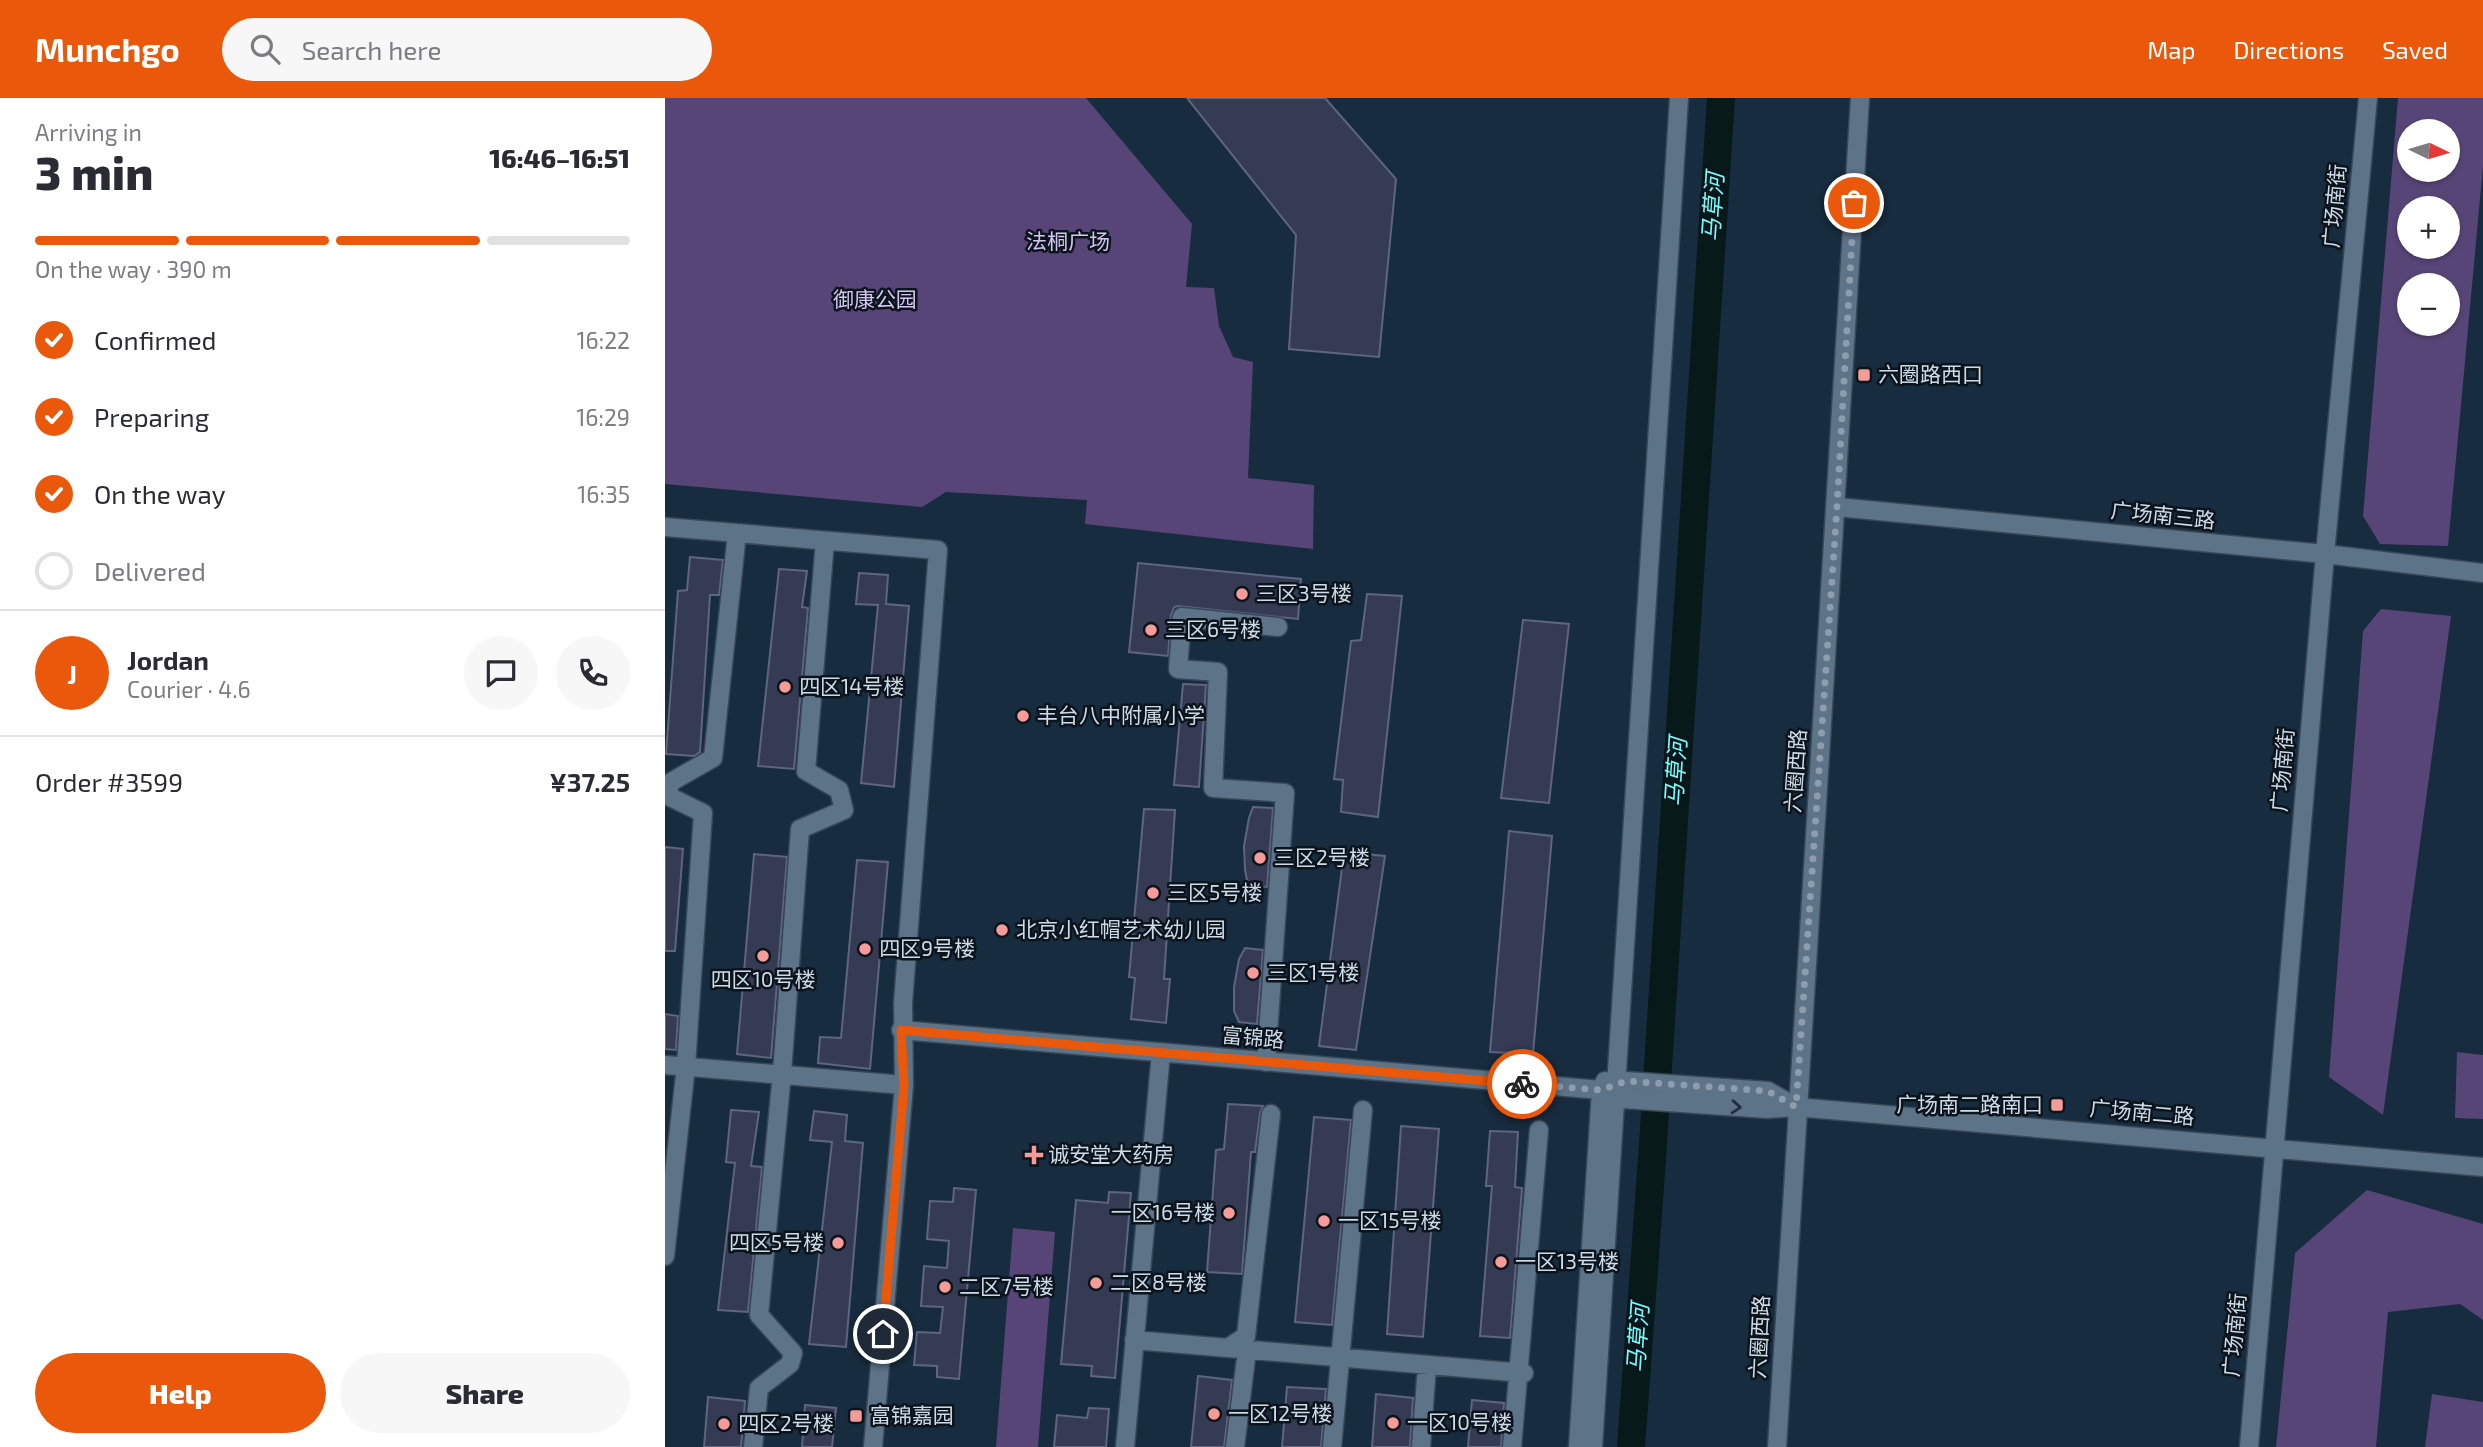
<!DOCTYPE html>
<meta charset="utf-8">
<style>
:root{--surface:#fff;--page:#f7f7f7;--text:#2b2b33;--muted:#7c7c81;--line:#e1e1e2;--accent:#ea580c}
body{margin:0;font-family:"Exo 2","Noto Sans SC",sans-serif;background:var(--page);color:var(--text);height:100vh;display:flex;flex-direction:column;font-size:26px;white-space:nowrap}
*{box-sizing:border-box;margin:0}
p{font-size:23px;color:var(--muted)}
.icon{flex:none;width:38px;height:38px;fill:none;stroke:currentColor;stroke-width:2;stroke-linecap:round;stroke-linejoin:round}
.map{position:relative;flex:1;overflow:hidden}
.side{display:flex;flex-direction:column;background:var(--surface);width:665px}
.side>*{flex:none}
.needle{width:46px;rotate:95deg}
.controls{position:absolute;left:1732px;top:21px;display:grid;gap:14px}
.controls a{display:grid;place-items:center;width:63px;height:63px;border-radius:50%;background:var(--surface);box-shadow:0 2px 5px #0004;font-size:35px}
.pin{position:absolute;display:grid;place-items:center;width:60px;height:60px;color:#fff;margin:-30px;border:4px solid #fff;border-radius:50%;box-shadow:0 2px 7px #0007}
.courier{position:absolute;display:grid;place-items:center;width:70px;height:70px;margin:-35px;border:5px solid #ea580c;border-radius:50%;background:#fff;color:#222;box-shadow:0 2px 9px #0007}
.summary em{font-style:normal;font-weight:800}
.summary div{display:flex;flex-direction:column-reverse}
.summary{display:flex;align-items:center;justify-content:space-between;height:119px;padding:0 35px}
h1{font-size:46px;font-weight:800;line-height:52px}
.bar{display:grid;grid-template-columns:repeat(4,1fr);gap:10px 7px;align-content:center;height:84px;padding:0 35px}
.bar i{height:9px;border-radius:5px;background:var(--line)}
.bar .current{background:var(--accent)}
.bar p{grid-column:span 4}
.line{display:flex;align-items:center;gap:18px;padding:0 35px;border-top:2px solid var(--line)}
.line div{flex:1}
.round{display:grid;place-items:center;flex:none;width:74px;height:74px;border-radius:37px;background:var(--page)}
ol{padding:0 35px;list-style:none}
li{display:flex;align-items:center;gap:21px;height:77px}
li p{margin-inline-start:auto}
li .icon{padding:7px;border-radius:50%;background:var(--accent);color:#fff;stroke-width:4}
li:last-child{color:var(--muted)}
li i{width:38px;height:38px;border:4px solid var(--line);border-radius:50%}
.primary-button{display:flex;gap:14px;margin-top:auto;padding:14px 35px}
.primary-button a{flex:1;height:80px;border-radius:42px;background:var(--accent);color:#fff;font-size:28px;font-weight:800;line-height:80px;text-align:center}
.primary-button a+a{background:var(--page);color:var(--text)}
header{display:flex;align-items:center;gap:42px;box-sizing:border-box;height:98px;padding:0 35px;background:var(--accent);color:#fff}
header strong{font-size:33px}
nav{display:flex;gap:38px;margin-inline-start:auto;font-size:24px}
.search{width:490px;height:63px;background:var(--page);display:flex;align-items:center;gap:18px;box-sizing:border-box;padding:0 24px;border-radius:38px;color:var(--muted);font-size:26px}
main{display:flex;flex:1;min-height:0}
.map>svg:first-child{display:block}
</style>
<header>
<strong>Munchgo</strong>
<div class="search"><svg class="icon" aria-label="search" viewBox="0 0 24 24"><circle cx="10" cy="10" r="6"/><path d="M15 15l6 6"/></svg>Search here</div>
<nav><a>Map</a><a>Directions</a><a>Saved</a></nav>
</header>
<main>
<section class="side">
<div class="summary"><div><h1>3 min</h1><p>Arriving in</p></div><em>16:46–16:51</em></div>
<div class="bar"><i class="current"></i><i class="current"></i><i class="current"></i><i></i><p>On the way · 390 m</p></div>
<ol>
<li><svg class="icon" aria-label="check" viewBox="0 0 24 24"><path d="M5 12l5 5 9-10"/></svg>Confirmed<p>16:22</p></li>
<li><svg class="icon" aria-label="check" viewBox="0 0 24 24"><path d="M5 12l5 5 9-10"/></svg>Preparing<p>16:29</p></li>
<li><svg class="icon" aria-label="check" viewBox="0 0 24 24"><path d="M5 12l5 5 9-10"/></svg>On the way<p>16:35</p></li>
<li><i></i>Delivered</li>
</ol>
<div class="line" style="height:126px"><b class="round" style="background:var(--accent);color:#fff">J</b><div><b>Jordan</b><p>Courier · 4.6</p></div><a class="round"><svg class="icon" aria-label="chat" viewBox="0 0 24 24"><path d="M4 5h16v11H9l-5 4z"/></svg></a><a class="round"><svg class="icon" aria-label="phone" viewBox="0 0 24 24"><path d="M5 4h4l2 5-3 2q2 4 5 5l2-3 5 2v4C11 20 4 13 5 4z"/></svg></a></div>
<div class="line" style="height:91px"><div>Order #3599</div><b>¥37.25</b></div>
<div class="primary-button"><a>Help</a><a>Share</a></div>
</section>
<div class="map">
<svg width="1818" height="1349" viewBox="0 0 1818 1349">
<rect width="100%" height="100%" fill="#172c3e"/>
<path fill="#584577" fill-rule="evenodd" d="M0,0H421L527,126L521,189L549,190L554,228L568,259L588,264L583,380L649,387L648,451L420,426L422,402L281,394L257,409L0,386Z
M1733,0H1818V68L1783,448L1715,446L1698,418ZM1745,33H1783V72H1745ZM1745,110H1783V149H1745ZM1745,187H1783V226H1745Z
M1716,511L1786,518L1718,1017L1664,979L1698,533Z
M1792,954L1818,957V1021L1790,1020Z
M1702,1092L1818,1126V1222L1795,1206L1723,1214L1711,1349H1611L1630,1155Z
M348,1130L390,1134L373,1349H331Z
M1767,1296L1818,1304V1349H1760Z"/>
<g fill="none" stroke-linecap="round" stroke-linejoin="round">
<path stroke="#071a19" stroke-width="28" d="M966,1349L987,1061L1056,0"/>
</g>
<path fill="#353b53" stroke="#5e6580" stroke-width="2" d="M522,0H660L731,81L714,259L624,251L631,137Z
M25,459L58,462L54,497H45L35,654L29,658L1,656L13,493L22,492Z
M473,465L636,481L633,521L513,508L509,509L506,517L503,558L464,554Z
M114,471L142,473L137,509L143,510L129,671L93,668Z
M194,475L223,477L221,506L244,508L229,689L196,685L213,507L191,506Z
M702,496L737,498L713,719L676,714L678,682L669,681L686,543L696,542Z
M858,522L904,526L884,705L836,700Z
M518,586L541,587L534,689L509,687Z
M588,709L608,710L602,789L583,787L580,772L579,748L584,720Z
M479,711L510,712L499,881H505L501,925L466,921L470,880L464,879Z
M844,733L887,738L868,956L825,954Z
M0,749L18,751L10,853H0Z
M679,754L720,758L691,952L654,948Z
M89,756L122,759L106,960L72,956Z
M192,762L223,764L205,971L153,965L155,939L176,940Z
M580,850L598,852L592,926L574,924L569,913V889L574,861Z
M0,916L13,918L11,952L0,951Z
M563,1006L598,1008L595,1015L590,1054H586L577,1176L542,1174L551,1052L559,1051Z
M66,1012L94,1014L86,1068L97,1069L83,1214L53,1212L70,1065L61,1064Z
M149,1013L182,1017L180,1043L198,1045L181,1249L144,1246L167,1044L145,1042Z
M649,1019L686,1022L667,1227L630,1224Z
M736,1028L774,1031L758,1239L722,1236Z
M825,1033L853,1034L850,1089L857,1090L845,1240L815,1238L827,1088H821Z
M289,1090L311,1092L294,1281L272,1279V1268L249,1267L252,1234L275,1235L278,1209L256,1208L259,1168L282,1170L284,1143L262,1141L265,1103L288,1104Z
M444,1094L466,1095L450,1280L426,1278L427,1268L396,1266L411,1102L443,1105Z
M533,1278L567,1282L559,1349H526Z
M622,1289L661,1291L656,1349H617Z
M711,1296L748,1300L745,1349H707Z
M43,1299L80,1303L76,1349H39Z
M807,1302L839,1305L836,1349H803Z
M140,1307L171,1310L167,1349H137Z
M424,1310L444,1311L441,1349H389L392,1317L422,1320Z"/>
<g fill="none" stroke-linecap="round" stroke-linejoin="round">
<defs>
<path id="minor" d="M1172,409L1660,456L1818,475
M0,429L273,452L238,905L239,987L208,1349
M236,932L936,992L959,1001L1102,1011L1131,1009L1818,1069
M601,964L620,695L548,690L553,574L513,571L517,519L613,529
M0,967L239,987
M941,990L961,983L1103,993L1131,1009
M0,1158L21,968L38,715L1,697L6,684L48,660L72,435
M469,1242L859,1275
M563,1250L581,1238L606,1016
M88,1349L94,1290L125,1266L128,1255L94,1217L117,975L135,731L179,712L174,692L141,673L160,443
M460,1349L496,955
M570,1349L582,1252
M667,1349L698,1012
M756,1349L762,1267
M847,1349L874,1032
M913,1349L936,992L940,983
M928,1349L1014,0
M1112,1349C1138,899 1170,450 1195,0
M1584,1349L1660,456L1703,0"/>
</defs>
<use href="#minor" stroke="#374757" stroke-width="21"/>
<use href="#minor" stroke="#5c7388" stroke-width="18"/>
</g>
<defs><path id="oneway-chevron" d="M-2-3.5L2.5 0L-2 3.5" fill="none" stroke-width="1.6" stroke-linecap="round" stroke-linejoin="round" transform="scale(1.75)"/></defs>
<use stroke="#23303c" href="#oneway-chevron" transform="translate(1071 1009) rotate(4)"/>
<g fill="none" stroke-linecap="round" stroke-linejoin="round">
<path stroke="#8e9dab" stroke-width="7" stroke-dasharray="0 12.6" d="M857,986L936,992L961,983L1103,993L1131,1009L1172,409L1189,105"/>
<path stroke="#ea580c" stroke-width="9" d="M218,1236L239,987L236,932L857,986"/>
</g>
<g fill="#f59b98" stroke="#0b141c" stroke-width="2.5">
<rect x="1192" y="270" width="14" height="14" rx="3.5"/>
<circle cx="577" cy="496" r="7"/>
<circle cx="486" cy="532" r="7"/>
<circle cx="120" cy="589" r="7"/>
<circle cx="358" cy="618" r="7"/>
<circle cx="595" cy="760" r="7"/>
<circle cx="488" cy="795" r="7"/>
<circle cx="337" cy="832" r="7"/>
<circle cx="200" cy="851" r="7"/>
<circle cx="98" cy="858" r="7"/>
<circle cx="588" cy="875" r="7"/>
<rect x="1385" y="1000" width="14" height="14" rx="3.5"/>
<path d="M365.5 1046.5h7v7h7v7h-7v7h-7v-7h-7v-7h7z"/>
<circle cx="564" cy="1115" r="7"/>
<circle cx="659" cy="1123" r="7"/>
<circle cx="173" cy="1145" r="7"/>
<circle cx="836" cy="1164" r="7"/>
<circle cx="431" cy="1185" r="7"/>
<circle cx="280" cy="1189" r="7"/>
<circle cx="549" cy="1316" r="7"/>
<rect x="184" y="1311" width="14" height="14" rx="3.5"/>
<circle cx="728" cy="1325" r="7"/>
<circle cx="59" cy="1326" r="7"/>
</g>
<g text-anchor="middle" stroke-width="5" stroke-linejoin="round" paint-order="stroke">
<g font-size="21" fill="#cedae6" stroke="#0b141c">
<text transform="translate(1670 108) rotate(-85)" y="7">广场南街</text>
<text transform="translate(1498 418) rotate(6)" y="7">广场南三路</text>
<text transform="translate(1618 672) rotate(-85)" y="7">广场南街</text>
<text transform="translate(1131 673) rotate(-86)" y="7">六圈西路</text>
<text transform="translate(588 940) rotate(5)" y="7">富锦路</text>
<text transform="translate(1477 1015) rotate(5)" y="7">广场南二路</text>
<text transform="translate(1570 1237) rotate(-85)" y="7">广场南街</text>
<text transform="translate(1095 1239) rotate(-87)" y="7">六圈西路</text>
</g>
<g font-size="21" fill="#d3c5f0" stroke="#0b141c">
<text x="403" y="151">法桐广场</text>
<text x="210" y="209">御康公园</text>
</g>
<g font-size="21" fill="#cedae6" stroke="#0b141c" text-anchor="start">
<text x="1213" y="284">六圈路西口</text>
<text x="591" y="503">三区3号楼</text>
<text x="500" y="539">三区6号楼</text>
<text x="134" y="596">四区14号楼</text>
<text x="372" y="625">丰台八中附属小学</text>
<text x="609" y="767">三区2号楼</text>
<text x="502" y="802">三区5号楼</text>
<text x="351" y="839">北京小红帽艺术幼儿园</text>
<text x="214" y="858">四区9号楼</text>
<text x="602" y="882">三区1号楼</text>
<text x="98" y="889" text-anchor="middle">四区10号楼</text>
<text x="1378" y="1014" text-anchor="end">广场南二路南口</text>
<text x="383" y="1064">诚安堂大药房</text>
<text x="550" y="1122" text-anchor="end">一区16号楼</text>
<text x="673" y="1130">一区15号楼</text>
<text x="159" y="1152" text-anchor="end">四区5号楼</text>
<text x="850" y="1171">一区13号楼</text>
<text x="445" y="1192">二区8号楼</text>
<text x="294" y="1196">二区7号楼</text>
<text x="563" y="1323">一区12号楼</text>
<text x="205" y="1325">富锦嘉园</text>
<text x="742" y="1332">一区10号楼</text>
<text x="73" y="1333">四区2号楼</text>
</g>
<g font-size="23" font-style="italic" fill="#72fdf7" stroke="#0b141c">
<text transform="translate(1048 109) rotate(-86)" y="8">马草河</text>
<text transform="translate(1011 674) rotate(-86)" y="8">马草河</text>
<text transform="translate(973 1240) rotate(-86)" y="8">马草河</text>
</g>
</g>
</svg>
<div class="controls">
<a><svg class="needle" viewBox="-14 -14 28 28"><path d="M0-13l5 13h-10z" fill="#e53935"/><path d="M0 13l5-13h-10z" fill="#7c7c81"/></svg></a>
<a>+</a>
<a>−</a>
</div>
<div class="pin" style="left:1189px;top:105px;background:#ea580c"><svg class="icon" aria-label="bag" viewBox="0 0 24 24"><path d="M5 8h14l-1 12H6zM9 8a3 3 0 0 1 6 0"/></svg></div>
<div class="pin" style="left:218px;top:1236px;background:#1f2937"><svg class="icon" aria-label="home" viewBox="0 0 24 24"><path d="M3 11l9-7 9 7M6 9v11h12V9"/></svg></div>
<div class="courier" style="left:857px;top:986px"><svg class="icon" aria-label="bike" viewBox="0 0 24 24"><circle cx="6" cy="16" r="4"/><circle cx="18" cy="16" r="4"/><path d="M6 16l4-8h5l3 8M10 8l3 8H6M13 5h3"/></svg></div>
</div>
</main>
